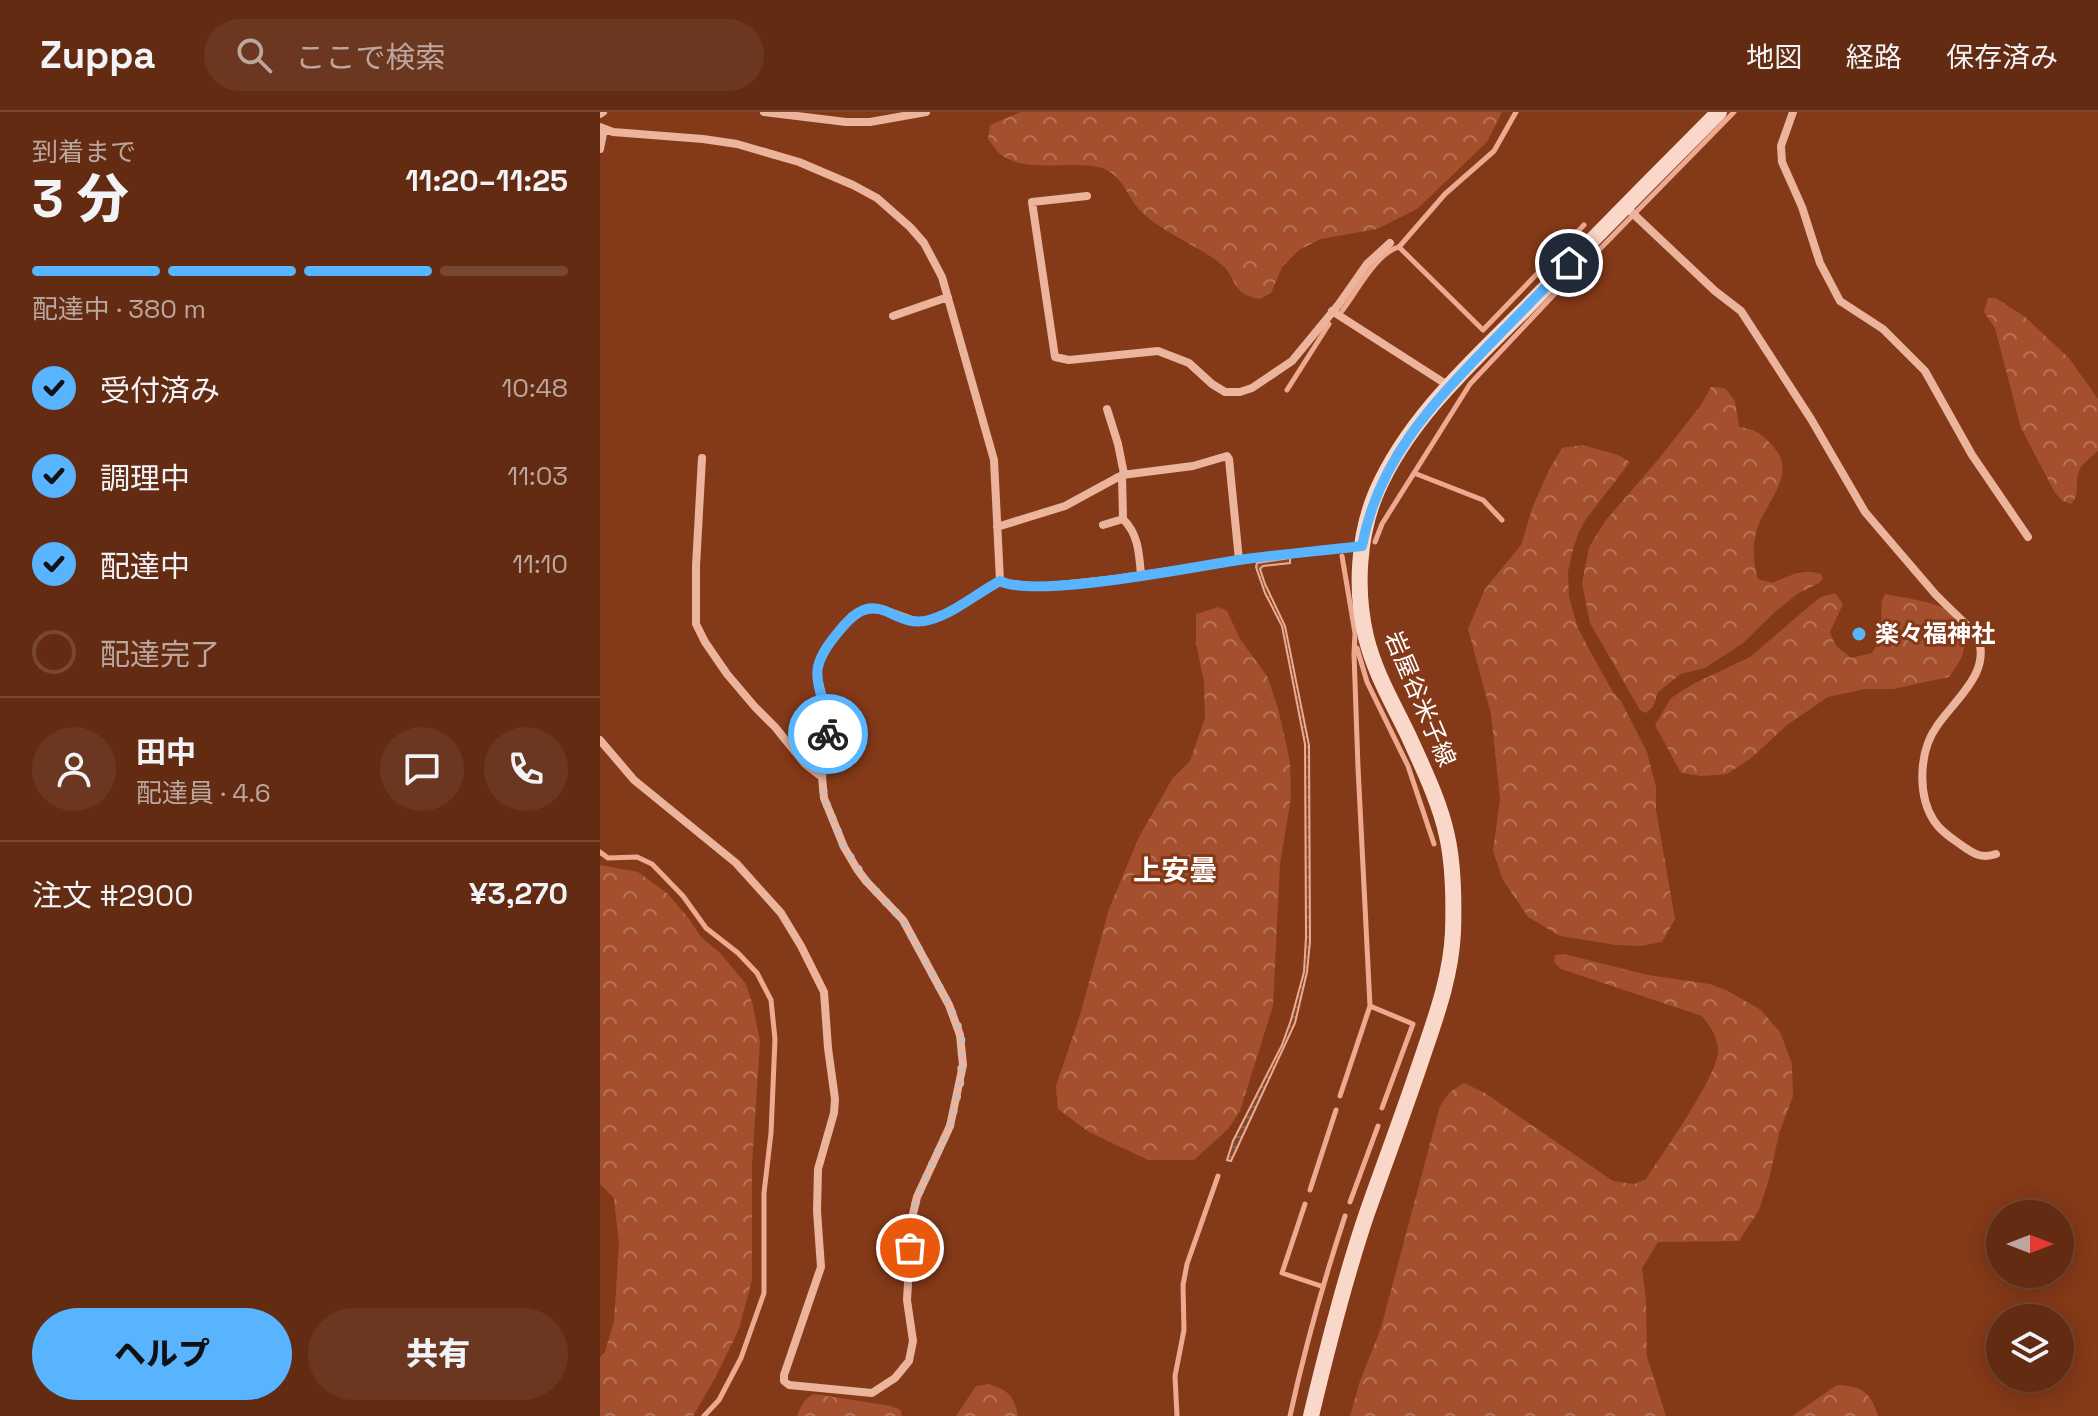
<!DOCTYPE html>
<html lang="ja">
<meta charset="utf-8">
<style>
:root{--surface:#632b12;--page:#6c3720;--text:#f1f3f6;--muted:#bba79f;--line:#774732;--accent:#58b4ff}
body{margin:0;font-family:"Space Grotesk","Noto Sans JP",sans-serif;background:var(--page);color:var(--text);height:100vh;display:flex;flex-direction:column;font-size:30px;white-space:nowrap}
*{box-sizing:border-box;margin:0}
p{font-size:26px;color:var(--muted)}
.icon{flex:none;width:44px;height:44px;fill:none;stroke:currentColor;stroke-width:2;stroke-linecap:round;stroke-linejoin:round}
.map{position:relative;flex:1;overflow:hidden}
.side{display:flex;flex-direction:column;background:var(--surface);width:600px}
.side>*{flex:none}
.needle{width:52px;rotate:90deg}
.controls{position:absolute;left:1386px;top:1088px;display:grid;gap:16px}
.controls a{display:grid;place-items:center;width:88px;height:88px;border-radius:50%;background:var(--surface);box-shadow:0 4px 20px #0003,0 0 0 2px var(--line);font-size:40px}
.pin{position:absolute;display:grid;place-items:center;width:68px;height:68px;color:#fff;margin:-34px;border:4px solid #fff;border-radius:50%;box-shadow:0 2px 8px #0007}
.courier{position:absolute;display:grid;place-items:center;width:80px;height:80px;margin:-40px;border:6px solid #58b4ff;border-radius:50%;background:#fff;color:#222;box-shadow:0 2px 10px #0007}
.headline em{font-style:normal;font-weight:800}
.headline div{display:flex;flex-direction:column-reverse}
.headline{display:flex;align-items:center;justify-content:space-between;height:136px;padding:0 32px}
h1{font-size:52px;font-weight:800;line-height:60px}
.bar{display:grid;grid-template-columns:repeat(4,1fr);gap:12px 8px;align-content:center;height:96px;padding:0 32px}
.bar i{height:10px;border-radius:6px;background:var(--line)}
.bar .current{background:var(--accent)}
.bar p{grid-column:span 4}
.line{display:flex;align-items:center;gap:20px;padding:0 32px;border-top:2px solid var(--line)}
.line div{flex:1}
.round{display:grid;place-items:center;flex:none;width:84px;height:84px;border-radius:42px;background:var(--page)}
ol{padding:0 32px;list-style:none}
li{display:flex;align-items:center;gap:24px;height:88px}
li p{margin-inline-start:auto}
li .icon{padding:8px;border-radius:50%;background:var(--accent);color:#111;stroke-width:4}
li:last-child{color:var(--muted)}
li i{width:44px;height:44px;border:4px solid var(--line);border-radius:50%}
.button{display:flex;gap:16px;margin-top:auto;padding:16px 32px}
.button a{flex:1;height:92px;border-radius:48px;background:var(--accent);color:#111;font-size:32px;font-weight:800;line-height:92px;text-align:center}
.button a+a{background:var(--page);color:var(--text)}
header{display:flex;align-items:center;gap:48px;box-sizing:border-box;height:112px;padding:0 40px;background:var(--surface);border-bottom:2px solid var(--line)}
header strong{font-size:38px}
nav{display:flex;gap:44px;margin-inline-start:auto;font-size:28px}
.search{width:560px;height:72px;background:var(--page);display:flex;align-items:center;gap:20px;box-sizing:border-box;padding:0 28px;border-radius:44px;color:var(--muted);font-size:30px}
main{display:flex;flex:1;min-height:0}
.map>svg:first-child{display:block}
</style>
<header>
<strong>Zuppa</strong>
<div class="search"><svg class="icon" aria-label="search" viewBox="0 0 24 24"><circle cx="10" cy="10" r="6"/><path d="M15 15l6 6"/></svg>ここで検索</div>
<nav><a>地図</a><a>経路</a><a>保存済み</a></nav>
</header>
<main>
<section class="side">
<div class="headline"><div><h1>3 分</h1><p>到着まで</p></div><em>11:20–11:25</em></div>
<div class="bar"><i class="current"></i><i class="current"></i><i class="current"></i><i></i><p>配達中 · 380 m</p></div>
<ol>
<li><svg class="icon" aria-label="check" viewBox="0 0 24 24"><path d="M5 12l5 5 9-10"/></svg>受付済み<p>10:48</p></li>
<li><svg class="icon" aria-label="check" viewBox="0 0 24 24"><path d="M5 12l5 5 9-10"/></svg>調理中<p>11:03</p></li>
<li><svg class="icon" aria-label="check" viewBox="0 0 24 24"><path d="M5 12l5 5 9-10"/></svg>配達中<p>11:10</p></li>
<li><i></i>配達完了</li>
</ol>
<div class="line" style="height:144px"><a class="round"><svg class="icon" aria-label="person" viewBox="0 0 24 24"><circle cx="12" cy="8" r="4"/><path d="M4 21q1-7 8-7t8 7"/></svg></a><div><b>田中</b><p>配達員 · 4.6</p></div><a class="round"><svg class="icon" aria-label="chat" viewBox="0 0 24 24"><path d="M4 5h16v11H9l-5 4z"/></svg></a><a class="round"><svg class="icon" aria-label="phone" viewBox="0 0 24 24"><path d="M5 4h4l2 5-3 2q2 4 5 5l2-3 5 2v4C11 20 4 13 5 4z"/></svg></a></div>
<div class="line" style="height:104px"><div>注文 #2900</div><b>¥3,270</b></div>
<div class="button"><a>ヘルプ</a><a>共有</a></div>
</section>
<div class="map">
<svg width="1498" height="1304" viewBox="0 0 1498 1304">
<defs>
<pattern id="forest-crowns" width="20" height="18" patternUnits="userSpaceOnUse" patternTransform="scale(2)"><rect width="20" height="18" fill="#a4502e"/><path d="M2 6a3 3 0 1 1 6 0M12 15a3 3 0 1 1 6 0" fill="none" stroke="#b67358"/></pattern>
<pattern id="water-rules" width="6" height="5" patternUnits="userSpaceOnUse" patternTransform="scale(2)"><rect width="6" height="5" fill="#7e472f"/><path d="M0 2.5h6" fill="none" stroke="#91634e"/></pattern>
</defs>
<rect width="100%" height="100%" fill="#843918"/>
<path fill="url(#forest-crowns)" d="M421,0H902L887,30L817,97L777,117L721,127L699,138L682,155L671,181L660,187C630,182 638,166 621,152C596,132 566,123 543,101C527,87 525,64 502,56C473,47 424,63 399,41C395,38 392,31 388,27L390,13Z
M1388,186H1396L1425,205L1469,246L1498,287V339C1492,345 1482,351 1479,359C1474,371 1481,382 1471,392L1463,389L1455,381L1421,316L1395,216L1384,200Z
M1111,275L1125,276L1135,289L1139,315C1154,317 1161,321 1171,332C1200,361 1166,389 1157,417C1152,434 1153,451 1158,467L1172,471C1189,464 1202,456 1221,462L1223,466L1219,471L1197,482L1176,499L1143,531L1105,556L1081,562L1058,580L1053,595L1046,601L1040,598L990,511L982,471L989,435L1006,408L1057,349L1101,293Z
M983,333L1018,343L1030,350L986,407L979,420L973,437L968,460L969,485L978,516L991,541L1013,580L1021,589L1047,640L1056,675V698L1075,807L1062,830L1041,834L1016,833L960,824L928,805L903,768L893,739L900,687L891,602L868,517L885,477L921,433L933,394L949,358L962,336Z
M1235,481L1243,492L1230,520L1235,533L1251,546L1272,541L1280,528L1282,489L1285,482C1300,485 1328,489 1341,495C1356,503 1369,527 1362,544C1359,551 1353,559 1349,565L1293,577H1265L1228,585L1187,613L1150,647L1127,662L1102,664L1081,661L1055,613L1071,586L1093,572L1150,545L1213,491L1221,485Z
M619,495L627,499L640,527L667,564L678,596L690,650L691,685L680,752L673,894L640,999L628,1017L594,1048H548L489,1020L458,997L456,974L480,903L509,797L539,725L572,667L590,649L605,606L604,570L596,531V502Z
M0,753L38,760L68,782L89,807L101,825L120,841L146,872L153,894L160,929L152,1053V1168L139,1217L115,1266L93,1304H0V1245L5,1240L14,1209L19,1132L14,1086L0,1072Z
M964,842L1048,863L1110,872L1128,879L1161,898L1180,920L1192,952L1193,984L1179,1022L1169,1067L1159,1098L1139,1129L1058,1130L1042,1156L1046,1188L1047,1245L1066,1304H750L760,1269L781,1216L840,994L850,980L864,971L885,981L1013,1069L1034,1072L1046,1067C1062,1042 1120,962 1118,937C1117,923 1110,915 1102,904L961,857L954,850L955,843Z
M388,1272C408,1278 414,1283 418,1304H356L376,1274Z
M1237,1273C1262,1274 1271,1280 1278,1304H1192Z
M214,1282L291,1294L301,1298L302,1304H197C201,1294 204,1286 214,1282Z"/>
<path fill="url(#water-rules)" stroke="#eeaa90" stroke-width="2" d="M690,446V451L663,454L660,457L665,472L685,514L709,633L710,829L707,860L695,911L631,1049L627,1048L633,1029L682,933L691,908L704,860L706,825L705,632L682,514L665,481L656,455L657,451Z"/>
<g fill="none" stroke-linecap="round" stroke-linejoin="round">
<path stroke="#eeaa90" stroke-width="5" d="M799,135L883,218L984,113
M995,142L1134,0
M742,199C756,181 777,140 799,135L845,82L894,39L916,0
M687,278L729,212
M814,361L883,388L902,408
M775,430L782,412L870,272L963,173
M757,536L767,570L808,654L834,732
M0,740L8,746L37,745L52,752L83,784L106,816L138,841L157,861L171,888L175,927L171,1021L164,1081V1181L141,1246L119,1288L104,1304
M770,894L813,912L782,996
M740,984L770,894L758,655L754,542L755,521L742,444
M710,1078L736,998
M750,1090L778,1014
M705,1092L682,1161L721,1174
M577,1304L575,1264L584,1218L583,1173L587,1152L618,1064
M690,1304C705,1235 723,1171 745,1104"/>
<path stroke="#ecb49d" stroke-width="8" d="M164,0L246,10H270L326,0
M1193,0L1181,34L1182,50L1202,95L1220,151L1240,189L1283,217L1325,259L1372,343L1428,425
M0,2L3,0
M0,15L13,20L103,27L137,32L199,50L253,73L277,86L310,115L324,131L342,165L394,348L400,469L403,471L442,475L515,467L650,447L762,434
M0,37L4,17
M487,84L432,90L455,245L469,248L558,239L589,251L612,272L625,280H640L652,276L692,249L739,192L767,152L790,131
M1025,94L1115,179L1141,199L1211,307L1265,400L1336,483L1377,523C1393,560 1355,587 1337,614C1319,639 1317,683 1334,709C1340,718 1348,724 1357,730C1370,739 1379,748 1396,742
M732,199L849,274
M293,204L348,185
M507,297L518,332L524,362
M102,346L96,454V512L105,530L127,562L155,595L175,615L205,652L222,665
M522,363L523,407C539,423 539,442 541,463
M503,413L523,407
M397,415L465,394L522,363L593,354L627,344L629,347L639,448
M0,628L34,668L136,751L181,801L201,834L224,880L228,936L235,987L234,1001L218,1057L217,1099L221,1155L184,1263V1269L189,1273L272,1281L295,1266L309,1249L313,1229L307,1188L312,1106L317,1085L350,1014L363,953L360,923L349,893L303,808L266,769L257,757L244,735L224,686L222,665L229,609L218,567V553L229,532L251,505L258,500L272,497L287,499L312,508L320,510L332,507L345,502L400,469"/>
<path stroke="#f9d8ca" stroke-width="16" d="M711,1304C727,1237 744,1169 766,1104C785,1050 805,997 823,943C837,902 851,863 853,820C854,788 854,755 847,724C840,691 824,658 810,627C794,593 775,562 766,525C755,478 758,423 777,379C809,306 871,251 926,196C990,130 1054,65 1119,0"/>
</g>
<g fill="none" stroke-linecap="round" stroke-linejoin="round">
<path stroke="#d4baae" stroke-width="8" stroke-dasharray="0 14.4" d="M228,622L222,665L224,686L234,710L244,735L266,769L303,808L349,893L359,917L362,931L361,968L350,1014L317,1085L312,1106L310,1136"/>
<path stroke="#58b4ff" stroke-width="10" d="M228,622C229,600 214,572 218,555C221,541 231,529 240,518C279,470 290,518 329,508C355,501 377,481 400,469C435,487 592,455 639,448C680,442 721,439 762,434C778,348 833,291 891,231C917,204 943,178 969,151"/>
</g>
<circle fill="#58b4ff" stroke="#843918" stroke-width="3" cx="1259" cy="522" r="8"/>
<g text-anchor="middle" stroke-width="6" stroke-linejoin="round" paint-order="stroke">
<g font-size="24" font-weight="bold" fill="#fff" stroke="#843918" text-anchor="start">
<text x="1275" y="530">楽々福神社</text>
</g>
<g font-size="24" fill="#fff" stroke="#843918">
<text transform="translate(820 587) rotate(67)" y="8">岩屋谷米子線</text>
</g>
<g font-size="28" font-weight="bold" fill="#fff" stroke="#843918">
<text x="575" y="768">上安曇</text>
</g>
</g>
</svg>
<div class="controls">
<a><svg class="needle" viewBox="-14 -14 28 28"><path d="M0-13l5 13h-10z" fill="#e53935"/><path d="M0 13l5-13h-10z" fill="#bba79f"/></svg></a>
<a><svg class="icon" aria-label="layers" viewBox="0 0 24 24"><path d="M12 4l9 5-9 5-9-5zM3 14l9 5 9-5"/></svg></a>
</div>
<div class="pin" style="left:310px;top:1136px;background:#ea580c"><svg class="icon" aria-label="bag" viewBox="0 0 24 24"><path d="M5 8h14l-1 12H6zM9 8a3 3 0 0 1 6 0"/></svg></div>
<div class="pin" style="left:969px;top:151px;background:#1f2937"><svg class="icon" aria-label="home" viewBox="0 0 24 24"><path d="M3 11l9-7 9 7M6 9v11h12V9"/></svg></div>
<div class="courier" style="left:228px;top:622px"><svg class="icon" aria-label="bike" viewBox="0 0 24 24"><circle cx="6" cy="16" r="4"/><circle cx="18" cy="16" r="4"/><path d="M6 16l4-8h5l3 8M10 8l3 8H6M13 5h3"/></svg></div>
</div>
</main>
